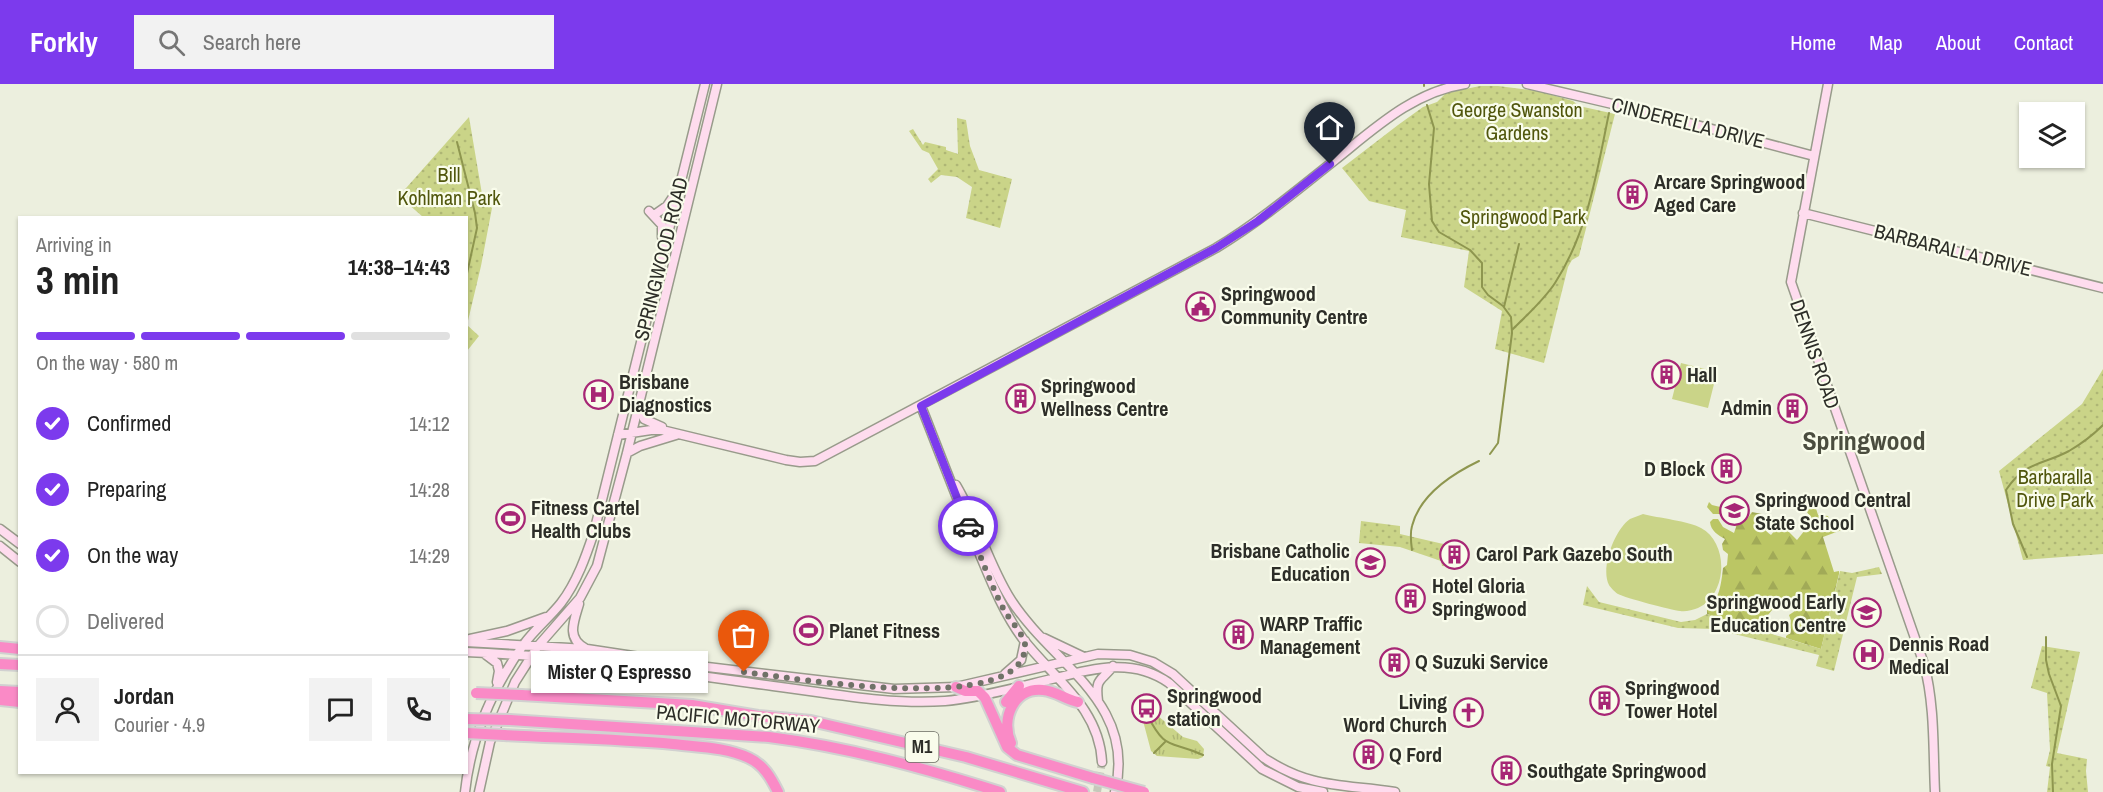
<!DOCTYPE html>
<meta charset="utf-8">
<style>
:root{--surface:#fff;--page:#f2f2f2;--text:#222;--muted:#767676;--line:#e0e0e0;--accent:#7c3aed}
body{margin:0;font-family:"Archivo Narrow",sans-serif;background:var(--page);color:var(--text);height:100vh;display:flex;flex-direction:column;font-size:22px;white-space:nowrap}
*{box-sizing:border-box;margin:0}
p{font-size:20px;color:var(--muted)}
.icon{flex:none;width:33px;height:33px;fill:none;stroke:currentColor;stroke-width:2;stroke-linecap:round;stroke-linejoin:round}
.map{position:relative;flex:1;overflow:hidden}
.panel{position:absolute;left:18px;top:132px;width:450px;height:558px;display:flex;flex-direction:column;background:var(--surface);border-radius:0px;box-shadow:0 2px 4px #0004}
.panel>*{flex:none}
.tools{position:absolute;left:2019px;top:18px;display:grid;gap:12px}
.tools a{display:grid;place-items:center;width:66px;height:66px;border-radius:0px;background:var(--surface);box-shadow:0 2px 4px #0004;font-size:30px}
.pin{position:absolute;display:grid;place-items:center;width:51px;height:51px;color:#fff;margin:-62px -26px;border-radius:50% 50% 50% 0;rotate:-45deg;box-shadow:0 0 6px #0007}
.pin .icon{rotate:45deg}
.courier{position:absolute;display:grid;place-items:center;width:60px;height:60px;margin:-30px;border:4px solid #7c3aed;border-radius:50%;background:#fff;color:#222;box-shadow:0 2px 8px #0007}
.bubble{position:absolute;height:42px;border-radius:0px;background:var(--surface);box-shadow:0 2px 4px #0004;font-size:20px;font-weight:700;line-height:42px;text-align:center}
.head em{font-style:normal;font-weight:700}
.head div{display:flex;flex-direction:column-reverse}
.head{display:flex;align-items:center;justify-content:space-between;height:102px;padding:0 18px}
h1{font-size:39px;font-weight:700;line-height:45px}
.bar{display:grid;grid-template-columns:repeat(4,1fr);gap:9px 6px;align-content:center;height:72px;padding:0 18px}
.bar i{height:8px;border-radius:4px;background:var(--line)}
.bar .selected{background:var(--accent)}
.bar p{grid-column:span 4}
.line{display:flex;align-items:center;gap:15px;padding:0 18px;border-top:2px solid var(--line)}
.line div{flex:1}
.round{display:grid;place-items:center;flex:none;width:63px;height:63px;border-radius:0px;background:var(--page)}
ol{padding:0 18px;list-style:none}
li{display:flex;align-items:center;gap:18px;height:66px}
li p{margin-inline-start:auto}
li .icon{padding:6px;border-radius:50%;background:var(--accent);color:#fff;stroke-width:4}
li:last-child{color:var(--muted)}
li i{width:33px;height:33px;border:3px solid var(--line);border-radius:50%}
header{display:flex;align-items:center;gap:36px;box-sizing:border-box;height:84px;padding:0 30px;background:var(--accent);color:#fff}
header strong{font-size:28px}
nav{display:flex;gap:33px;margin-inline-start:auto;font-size:21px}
.search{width:420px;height:54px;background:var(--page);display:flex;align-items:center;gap:15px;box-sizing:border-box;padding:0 21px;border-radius:0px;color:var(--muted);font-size:22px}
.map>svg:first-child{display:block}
</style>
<header>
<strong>Forkly</strong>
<div class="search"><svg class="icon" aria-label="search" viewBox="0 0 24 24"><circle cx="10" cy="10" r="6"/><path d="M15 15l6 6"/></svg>Search here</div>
<nav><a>Home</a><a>Map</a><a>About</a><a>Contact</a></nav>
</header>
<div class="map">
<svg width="2103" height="708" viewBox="0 0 2103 708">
<defs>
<pattern id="grass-tufts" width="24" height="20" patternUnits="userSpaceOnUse" patternTransform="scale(1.5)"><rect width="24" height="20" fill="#cad488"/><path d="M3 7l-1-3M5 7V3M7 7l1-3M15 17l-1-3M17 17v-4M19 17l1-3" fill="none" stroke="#aeb675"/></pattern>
<pattern id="forest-firs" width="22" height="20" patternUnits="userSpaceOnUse" patternTransform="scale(1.5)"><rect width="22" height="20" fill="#bbc664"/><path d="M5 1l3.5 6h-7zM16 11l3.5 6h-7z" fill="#a1aa57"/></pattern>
<pattern id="park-dots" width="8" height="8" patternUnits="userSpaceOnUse" patternTransform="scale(1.5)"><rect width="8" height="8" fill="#cad488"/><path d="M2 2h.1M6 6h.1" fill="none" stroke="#aeb675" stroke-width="1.8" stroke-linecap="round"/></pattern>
</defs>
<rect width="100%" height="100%" fill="#ecefde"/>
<path fill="url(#grass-tufts)" d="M1151,626L1183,653L1197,657L1204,665L1203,673L1198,675L1157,672L1151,667L1142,633Z"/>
<path fill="url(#forest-firs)" d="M1807,415L1814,418L1818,431L1828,432L1831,439H1836L1840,436H1846L1851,440L1847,444L1823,453L1834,488L1839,487V490L1821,565L1786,554V552L1790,549L1791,545L1789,543L1791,537L1789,531L1795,527L1792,519C1779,518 1776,521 1768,531L1769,543L1765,548L1707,530V526C1720,514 1721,501 1723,484L1727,481L1728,470L1723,466L1722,460L1725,455C1718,451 1711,447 1710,438L1713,435H1718L1723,443L1734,449L1736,443L1735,440L1724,436L1720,430H1713L1707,423L1709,418L1712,421L1737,427L1741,417L1745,416L1748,422L1743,431V435H1747L1752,428L1762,430C1763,439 1763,446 1771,451L1777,444H1785L1797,456L1805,446L1803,440L1804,431H1809L1805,425L1804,419Z"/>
<path fill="url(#park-dots)" d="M1480,2H1498L1538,7L1573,17L1579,22L1615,30L1579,172L1572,176L1568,183L1544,279L1495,265L1502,227L1464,203L1469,167L1401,153L1406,126L1369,117L1342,84L1398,41L1423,23L1437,18L1446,9Z
M469,33L483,116L492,124L481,182L467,241L479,252L467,267L466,134L423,133L399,112Z
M957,34L966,36L970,62L979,86L1012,95L1000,144L966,134L972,103L957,93L941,91L931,99L928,95L938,85L929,69L922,66L909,47L913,45L923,61L925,58L946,63V66L958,70Z
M2103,285V470L2023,476L1999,387L2082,320Z
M1361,437L1400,442V450L1465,465L1461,483L1442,482L1441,477L1400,463L1359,459Z
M1879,483L1882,490L1857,493L1834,587L1816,582L1819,571L1714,545L1678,544L1583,521L1587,502L1599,518L1681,538L1695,536L1707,530L1821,565L1840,487L1852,489Z
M2042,562L2080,568L2057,669L2087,675L2086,687L2088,708H2047L2050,683L2046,682L2050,666L2047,609L2031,604Z"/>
<path fill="#cad488" d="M1681,279L1717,288L1708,324L1672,315Z
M1643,430C1658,434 1689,437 1701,444C1729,459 1728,510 1698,524C1692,526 1686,528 1680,527C1672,526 1625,514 1618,510C1616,509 1610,503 1609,501C1600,484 1615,445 1630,435C1634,433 1639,432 1643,430Z"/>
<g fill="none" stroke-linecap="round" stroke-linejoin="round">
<path stroke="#8e964f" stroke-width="2" d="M1424,0V2
M1427,21L1434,44L1429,100L1432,137L1439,148L1470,166L1482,179V203L1488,211L1503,222L1511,233L1512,249L1498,359L1490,370
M457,58L475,129L477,144L466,194
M1504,223L1519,160
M1512,246C1527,231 1544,216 1555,199C1588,148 1597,87 1609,29
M1412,466C1411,459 1410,449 1412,442C1420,410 1452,390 1479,377
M2027,473L2013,440L2006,406C2025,377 2043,381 2069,367C2081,360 2093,351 2103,341
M2046,553V576L2049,590L2061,622L2052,680L2053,708
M1146,629C1167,669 1168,655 1203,671
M1154,669L1165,658"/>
<path stroke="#c6c8ba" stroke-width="8" stroke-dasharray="8 4" stroke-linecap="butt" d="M1097,708L1102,678"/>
<defs>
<path id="secondary" d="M1527,0L1655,30L1814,72
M1828,0L1791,198L1924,580C1935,621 1933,666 1935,708
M649,127L662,141V153
M657,129L667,122L675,110
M1803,129L2103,204
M640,320L644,335L662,343
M921,322C940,370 958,418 978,466C991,497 1003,528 1023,555C1054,595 1099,623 1102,678
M618,351L651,346H662L786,376L800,378L815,377L1216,164C1259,138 1296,107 1335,76C1375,44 1413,8 1465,0
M627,369L640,362L676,351
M956,401C978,438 988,480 1011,516C1053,581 1137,618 1115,708
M0,445L20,460
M0,462L20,478
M579,520C574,537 566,554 585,564
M1044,554L1084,573
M470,555L507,547L546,533
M466,558L587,565L699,582L894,605L956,603L1098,570L1130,571L1153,578L1173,590L1264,674C1311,705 1343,700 1395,708
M466,568C569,572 671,588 773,602C830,609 888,621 945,617C980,614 1022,602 1056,594C1096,584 1133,574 1169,599L1262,685L1298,703L1323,708
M485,570L497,579L499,587L497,598
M1005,590L1021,576L1025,557
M1098,617C1095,593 1101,598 1113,582
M465,708C471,653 492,605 524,560C535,545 550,533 561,519C577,498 586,472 594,448L705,0
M479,708L490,658L515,598L538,562L580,514L597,482L627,369L717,0"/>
<path id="highway" d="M0,563L20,565
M0,580L20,581
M956,603L965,607H978L985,614L1007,663L1017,671L1093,694
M0,607L20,608
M521,611L692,621L758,632L811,637L966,673L1083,708
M0,616L20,618
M1006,618L1019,602
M510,636L769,653C848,663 924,684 1000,708
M504,651C560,654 617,655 673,660C698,663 726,663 749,674C764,681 771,694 778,708
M1011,659C1000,635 1014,603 1043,606C1056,607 1066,616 1078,618"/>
</defs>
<use href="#secondary" stroke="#989b8b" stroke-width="11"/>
<use href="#highway" stroke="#d1d1d0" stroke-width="14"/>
<use href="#secondary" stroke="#fedcee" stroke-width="8"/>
<use href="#highway" stroke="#fa8ac6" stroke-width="10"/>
<defs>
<path id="highway-bridge" d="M476,609L521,611
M466,635L510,636
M466,649L504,651
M1093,694L1144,708"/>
</defs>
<use href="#highway-bridge" stroke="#d1d1d0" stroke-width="14" stroke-linecap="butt"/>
<use href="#highway-bridge" stroke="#fa8ac6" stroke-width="10"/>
</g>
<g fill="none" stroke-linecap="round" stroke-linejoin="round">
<path stroke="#707268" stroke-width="6" stroke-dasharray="0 10.8" d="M744,588C787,593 1027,635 1025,561C1025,552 1009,535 1004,526C990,499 980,470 968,442"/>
<path stroke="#7c3aed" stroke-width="8" d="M968,442L921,322L1216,164L1258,137L1330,80"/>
</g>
<defs>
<symbol id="building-ring" viewBox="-11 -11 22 22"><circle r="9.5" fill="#f9fceb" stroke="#a72675" stroke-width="1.5"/><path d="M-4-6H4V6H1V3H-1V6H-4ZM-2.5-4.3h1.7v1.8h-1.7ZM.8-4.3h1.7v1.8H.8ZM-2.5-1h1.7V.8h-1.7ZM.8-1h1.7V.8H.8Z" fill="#a72675"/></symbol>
<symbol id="civic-ring" viewBox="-11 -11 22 22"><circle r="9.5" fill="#f9fceb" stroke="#a72675" stroke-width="1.5"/><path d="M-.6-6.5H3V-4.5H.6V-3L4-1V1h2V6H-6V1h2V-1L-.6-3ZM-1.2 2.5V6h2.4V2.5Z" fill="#a72675"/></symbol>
<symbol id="hospital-ring" viewBox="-11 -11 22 22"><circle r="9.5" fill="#f9fceb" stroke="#a72675" stroke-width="1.5"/><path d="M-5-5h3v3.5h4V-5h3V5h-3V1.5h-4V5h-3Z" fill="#a72675"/></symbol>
<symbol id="school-ring" viewBox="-11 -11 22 22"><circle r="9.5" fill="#f9fceb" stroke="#a72675" stroke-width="1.5"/><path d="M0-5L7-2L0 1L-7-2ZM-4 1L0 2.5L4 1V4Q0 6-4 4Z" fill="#a72675"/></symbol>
<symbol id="stadium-ring" viewBox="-11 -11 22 22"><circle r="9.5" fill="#f9fceb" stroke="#a72675" stroke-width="1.5"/><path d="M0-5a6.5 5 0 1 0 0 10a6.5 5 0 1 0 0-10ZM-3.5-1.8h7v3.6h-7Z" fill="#a72675"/></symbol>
<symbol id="bus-ring" viewBox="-11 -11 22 22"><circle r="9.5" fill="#f9fceb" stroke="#a72675" stroke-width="1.5"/><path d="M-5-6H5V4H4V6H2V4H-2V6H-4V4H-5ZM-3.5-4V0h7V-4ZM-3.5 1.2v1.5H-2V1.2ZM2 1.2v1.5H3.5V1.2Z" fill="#a72675"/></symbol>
<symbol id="church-ring" viewBox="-11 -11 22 22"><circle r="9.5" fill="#f9fceb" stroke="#a72675" stroke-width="1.5"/><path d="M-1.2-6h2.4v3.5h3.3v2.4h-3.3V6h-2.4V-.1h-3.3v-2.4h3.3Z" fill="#a72675"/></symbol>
</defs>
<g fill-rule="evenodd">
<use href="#building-ring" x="1616" y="94" width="33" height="33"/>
<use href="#civic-ring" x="1184" y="206" width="33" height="33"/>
<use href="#building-ring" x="1650" y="274" width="33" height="33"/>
<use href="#hospital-ring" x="582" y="294" width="33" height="33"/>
<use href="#building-ring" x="1004" y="298" width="33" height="33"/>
<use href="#building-ring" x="1776" y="308" width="33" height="33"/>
<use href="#building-ring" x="1710" y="368" width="33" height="33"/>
<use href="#school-ring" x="1718" y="410" width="33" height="33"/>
<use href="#stadium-ring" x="494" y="418" width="33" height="33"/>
<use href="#building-ring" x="1438" y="454" width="33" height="33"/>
<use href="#school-ring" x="1354" y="462" width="33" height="33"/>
<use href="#building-ring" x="1394" y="498" width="33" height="33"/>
<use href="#school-ring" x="1850" y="512" width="33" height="33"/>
<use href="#stadium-ring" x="792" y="530" width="33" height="33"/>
<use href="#building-ring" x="1222" y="534" width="33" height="33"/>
<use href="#hospital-ring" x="1852" y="554" width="33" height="33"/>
<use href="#building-ring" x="1378" y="562" width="33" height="33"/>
<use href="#building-ring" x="1588" y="600" width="33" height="33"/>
<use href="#bus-ring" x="1130" y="608" width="33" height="33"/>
<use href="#church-ring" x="1452" y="612" width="33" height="33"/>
<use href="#building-ring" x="1352" y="654" width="33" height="33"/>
<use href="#building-ring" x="1490" y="670" width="33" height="33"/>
</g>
<g text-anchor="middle" stroke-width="4.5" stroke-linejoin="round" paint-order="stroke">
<rect fill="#f9fceb" stroke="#6a6c62" stroke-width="1.5" x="905.5" y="648" width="33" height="30" rx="4.5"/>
<g font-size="18" font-weight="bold" fill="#2d2e28">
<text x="922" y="669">M1</text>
</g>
<g font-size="20" fill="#50560c" stroke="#f9fceb">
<text x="1517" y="33">George Swanston<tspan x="1517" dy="23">Gardens</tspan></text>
<text x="449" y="98">Bill<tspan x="449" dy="23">Kohlman Park</tspan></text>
<text x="1523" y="140">Springwood Park</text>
<text x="2055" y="400">Barbaralla<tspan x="2055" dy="23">Drive Park</tspan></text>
</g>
<g font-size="20" fill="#2d2e28" stroke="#f9fceb">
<text transform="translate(1688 39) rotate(14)" y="7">CINDERELLA DRIVE</text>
<text transform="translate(1953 166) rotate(14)" y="7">BARBARALLA DRIVE</text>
<text transform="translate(661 175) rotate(-76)" y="7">SPRINGWOOD ROAD</text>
<text transform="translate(1815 270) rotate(71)" y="7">DENNIS ROAD</text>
<text transform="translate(738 635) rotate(5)" y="7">PACIFIC MOTORWAY</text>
</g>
<g font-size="20" font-weight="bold" fill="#2d2e28" stroke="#f9fceb" text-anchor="start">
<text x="1654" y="105">Arcare Springwood<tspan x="1654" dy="23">Aged Care</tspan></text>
<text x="1221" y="217">Springwood<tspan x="1221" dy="23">Community Centre</tspan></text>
<text x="1687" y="298">Hall</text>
<text x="619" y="305">Brisbane<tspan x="619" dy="23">Diagnostics</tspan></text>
<text x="1041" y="309">Springwood<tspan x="1041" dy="23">Wellness Centre</tspan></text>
<text x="1772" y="331" text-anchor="end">Admin</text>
<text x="1705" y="392" text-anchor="end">D Block</text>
<text x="1755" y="423">Springwood Central<tspan x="1755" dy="23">State School</tspan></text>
<text x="531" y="431">Fitness Cartel<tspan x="531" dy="23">Health Clubs</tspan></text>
<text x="1350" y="474" text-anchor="end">Brisbane Catholic<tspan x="1350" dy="23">Education</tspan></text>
<text x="1476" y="477">Carol Park Gazebo South</text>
<text x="1432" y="509">Hotel Gloria<tspan x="1432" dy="23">Springwood</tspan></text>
<text x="1846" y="525" text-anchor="end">Springwood Early<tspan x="1846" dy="23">Education Centre</tspan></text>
<text x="1260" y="547">WARP Traffic<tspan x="1260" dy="23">Management</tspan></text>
<text x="829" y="554">Planet Fitness</text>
<text x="1889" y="567">Dennis Road<tspan x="1889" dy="23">Medical</tspan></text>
<text x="1415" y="585">Q Suzuki Service</text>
<text x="1625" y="611">Springwood<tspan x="1625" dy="23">Tower Hotel</tspan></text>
<text x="1167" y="619">Springwood<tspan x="1167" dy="23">station</tspan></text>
<text x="1447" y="625" text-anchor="end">Living<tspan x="1447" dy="23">Word Church</tspan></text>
<text x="1389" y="678">Q Ford</text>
<text x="1527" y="694">Southgate Springwood</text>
</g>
<g font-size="26" font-weight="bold" fill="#4b4d3f" stroke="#f9fceb">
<text x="1864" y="366">Springwood</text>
</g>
</g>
</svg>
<div class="tools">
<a><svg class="icon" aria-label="layers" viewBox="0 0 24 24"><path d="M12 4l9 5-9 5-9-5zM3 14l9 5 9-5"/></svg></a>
</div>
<div class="pin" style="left:744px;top:588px;background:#ea580c"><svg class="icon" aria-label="bag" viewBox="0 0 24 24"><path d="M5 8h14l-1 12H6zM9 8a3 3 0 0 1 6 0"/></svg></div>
<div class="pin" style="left:1330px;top:80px;background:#1f2937"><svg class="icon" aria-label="home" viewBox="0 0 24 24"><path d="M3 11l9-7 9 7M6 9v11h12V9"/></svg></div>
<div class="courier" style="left:968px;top:442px"><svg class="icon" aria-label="car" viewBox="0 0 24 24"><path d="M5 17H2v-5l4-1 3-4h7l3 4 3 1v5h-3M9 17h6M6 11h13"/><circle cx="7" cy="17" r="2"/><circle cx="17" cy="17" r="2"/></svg></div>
<div class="bubble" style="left:531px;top:567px;width:177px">Mister Q Espresso</div>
<section class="panel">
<div class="head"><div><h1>3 min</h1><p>Arriving in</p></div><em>14:38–14:43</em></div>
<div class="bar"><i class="selected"></i><i class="selected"></i><i class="selected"></i><i></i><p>On the way · 580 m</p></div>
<ol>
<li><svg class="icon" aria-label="check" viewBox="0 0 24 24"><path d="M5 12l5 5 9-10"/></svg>Confirmed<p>14:12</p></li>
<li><svg class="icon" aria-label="check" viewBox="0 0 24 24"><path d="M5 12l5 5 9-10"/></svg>Preparing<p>14:28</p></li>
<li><svg class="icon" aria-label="check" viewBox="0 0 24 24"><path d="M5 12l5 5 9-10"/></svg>On the way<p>14:29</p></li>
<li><i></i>Delivered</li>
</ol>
<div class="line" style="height:108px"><a class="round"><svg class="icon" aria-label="person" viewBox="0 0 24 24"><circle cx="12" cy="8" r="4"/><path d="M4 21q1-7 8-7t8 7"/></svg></a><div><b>Jordan</b><p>Courier · 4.9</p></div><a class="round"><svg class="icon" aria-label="chat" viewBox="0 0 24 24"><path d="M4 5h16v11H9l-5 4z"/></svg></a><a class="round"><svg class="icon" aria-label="phone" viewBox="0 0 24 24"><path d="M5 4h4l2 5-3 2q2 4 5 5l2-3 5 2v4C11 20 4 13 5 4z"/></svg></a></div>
</section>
</div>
